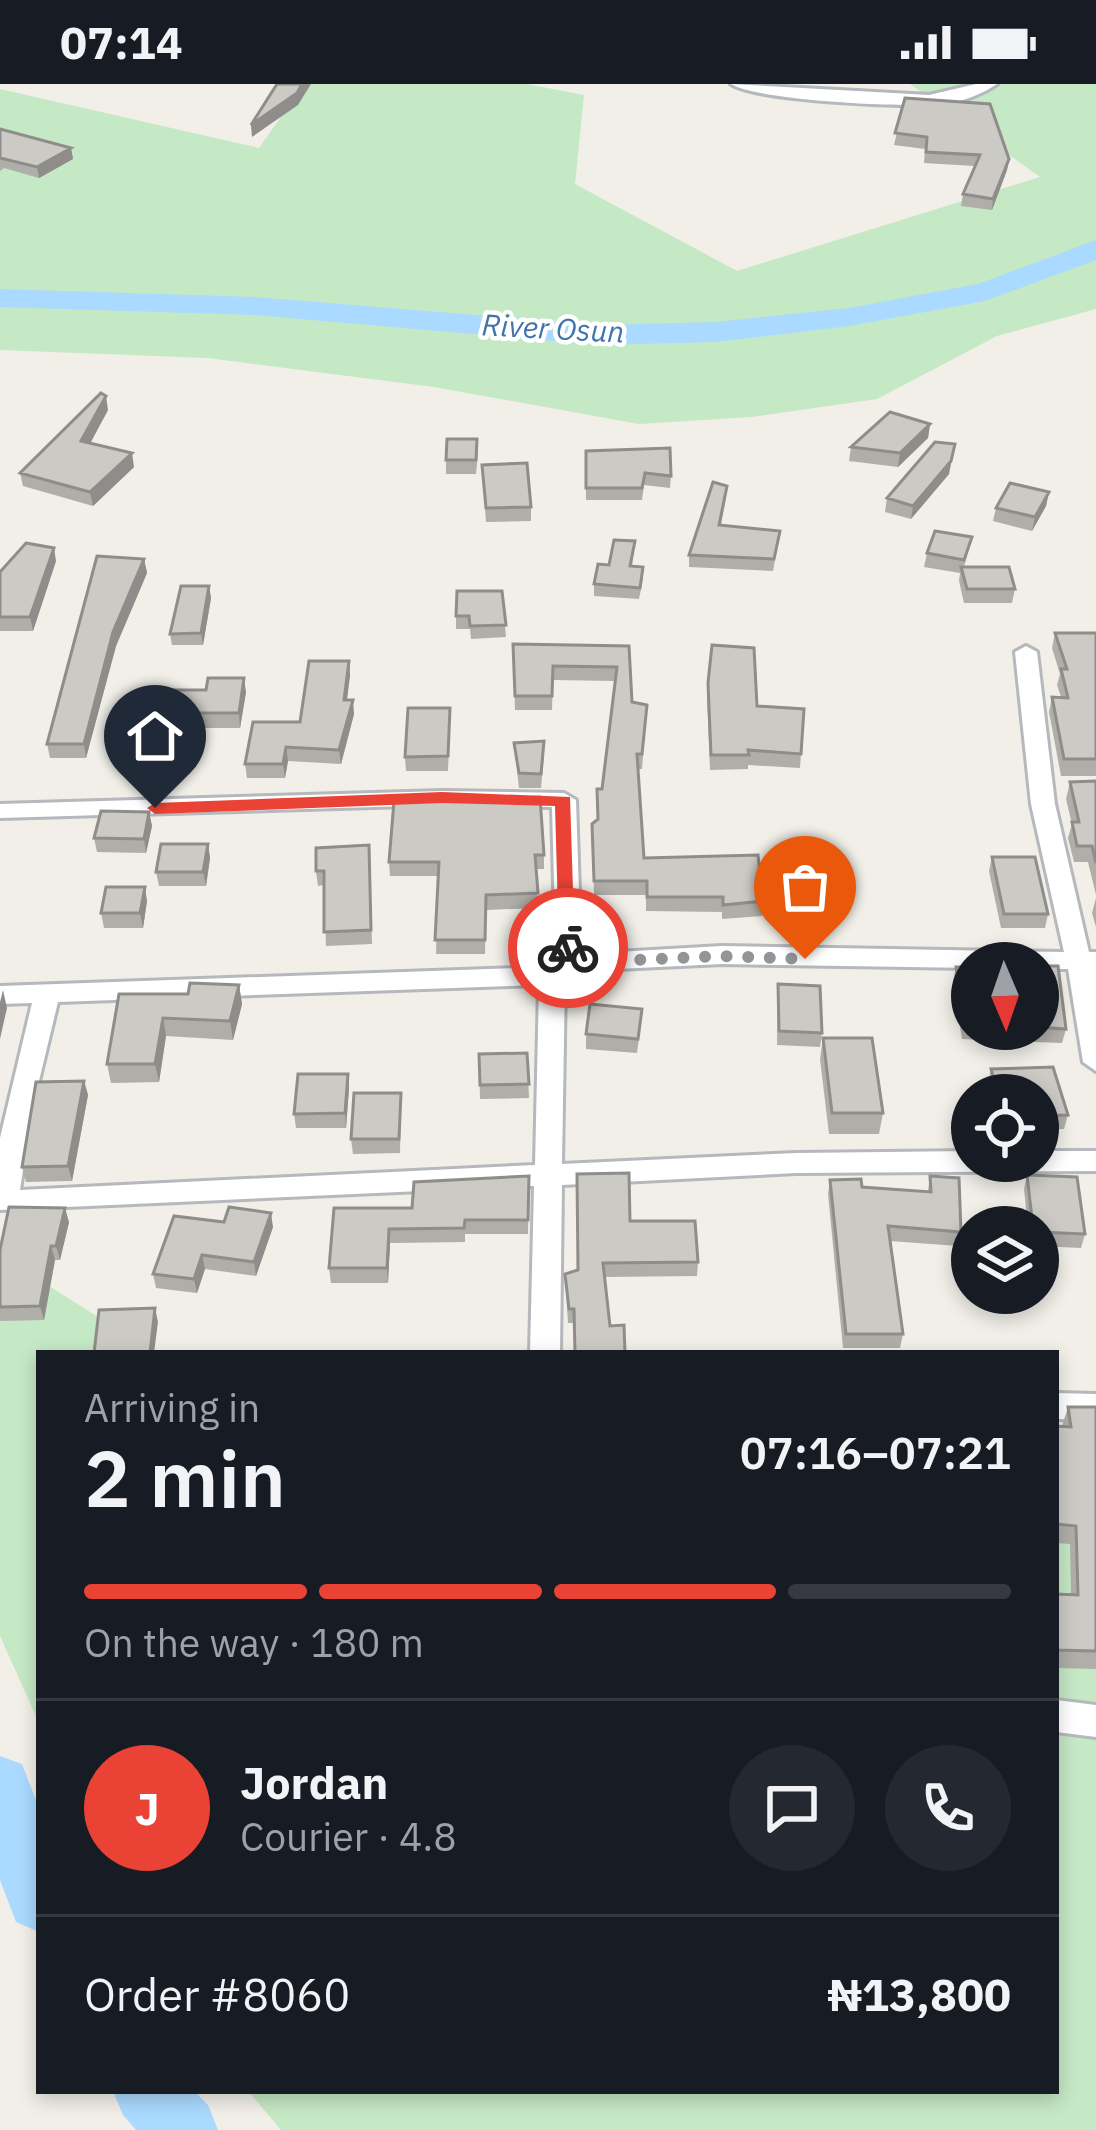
<!DOCTYPE html>
<meta charset="utf-8">
<style>
:root{--surface:#171b24;--page:#242831;--text:#f1f3f6;--muted:#9ea1a6;--line:#363941;--accent:#ea4335}
body{margin:0;font-family:"IBM Plex Sans",sans-serif;background:var(--page);color:var(--text);height:100vh;display:flex;flex-direction:column;font-size:45px;white-space:nowrap}
*{box-sizing:border-box;margin:0}
p{font-size:39px;color:var(--muted)}
.icon{flex:none;width:66px;height:66px;fill:none;stroke:currentColor;stroke-width:2;stroke-linecap:round;stroke-linejoin:round}
.map{position:relative;flex:1;overflow:hidden}
.panel{position:absolute;left:36px;top:1266px;width:1023px;height:744px;display:flex;flex-direction:column;background:var(--surface);border-radius:0px;box-shadow:0 6px 18px #0003}
.panel>*{flex:none}
.needle{width:78px;rotate:178deg}
.buttons{position:absolute;left:951px;top:858px;display:grid;gap:24px}
.buttons a{display:grid;place-items:center;width:108px;height:108px;border-radius:50%;background:var(--surface);box-shadow:0 6px 18px #0003;font-size:60px}
.pin{position:absolute;display:grid;place-items:center;width:102px;height:102px;color:#fff;margin:-123px -51px;border-radius:50% 50% 50% 0;rotate:-45deg;box-shadow:0 0 12px #0007}
.pin .icon{rotate:45deg}
.courier{position:absolute;display:grid;place-items:center;width:120px;height:120px;margin:-60px;border:9px solid #ea4335;border-radius:50%;background:#fff;color:#222;box-shadow:0 3px 15px #0007}
.summary em{font-style:normal;font-weight:600}
.summary div{display:flex;flex-direction:column-reverse}
.summary{display:flex;align-items:center;justify-content:space-between;height:204px;padding:0 48px}
h1{font-size:78px;font-weight:600;line-height:90px}
.bar{display:grid;grid-template-columns:repeat(4,1fr);gap:18px 12px;align-content:center;height:144px;padding:0 48px}
.bar i{height:15px;border-radius:9px;background:var(--line)}
.bar .current{background:var(--accent)}
.bar p{grid-column:span 4}
.line{display:flex;align-items:center;gap:30px;padding:0 48px;border-top:3px solid var(--line)}
.line div{flex:1}
.round{display:grid;place-items:center;flex:none;width:126px;height:126px;border-radius:63px;background:var(--page)}
.status{display:flex;justify-content:space-between;align-items:center;height:84px;padding:0 60px;background:var(--surface);direction:ltr}
.status svg{height:33px;fill:currentColor}
.map>svg:first-child{display:block}
</style>
<div class="status"><b>07:14</b><svg viewBox="0 0 49 12"><path d="M0 12V9h3v3zM5 12V6h3v6zM10 12V3h3v9zM15 12V0h3v12zM26 1h20v11H26zM47 4h2v5h-2z"/></svg></div>
<div class="map">
<svg width="1096" height="2046" viewBox="0 0 1096 2046">
<rect width="100%" height="100%" fill="#f1efe8"/>
<path fill="#c5e8c5" d="M304,0H527L584,11L575,100L737,187L1040,93L910,0H1096V225L997,252L877,315L751,333L639,340L434,303L208,274L0,266V5L259,64Z
M0,1171L155,1269H39V1639L0,1552Z
M1096,1451V2046H281L248,2007H1056V1452Z"/>
<g fill="none" stroke-linecap="round" stroke-linejoin="round">
<path fill="#aadaff" fill-rule="evenodd" d="M1096,156V176L985,217L849,242L715,258L599,261L255,231L0,223V205L255,213L599,241L715,238L849,224L978,200Z
M0,1672L22,1680L39,1724V1848L16,1838L0,1796Z
M113,2007H194L208,2021L218,2046H136L123,2031Z"/>
<defs>
<path id="minor" d="M731,0L929,11L976,0H997C984,9 962,18 945,20C908,24 759,17 731,0Z
M1026,562L1037,568L1055,720L1089,868H1096V987L1083,978L1068,885H1038V879H972V884L722,880L575,887L565,895L562,1080L796,1069L972,1067V1077H1038V1067H1096V1087L796,1089L562,1101L560,1269H530L534,1102L0,1126V1054L32,919L0,920V902L546,883L556,876L552,723L442,721L0,734V720L442,707L564,709L576,716L581,870L722,862L1064,868L1031,720L1015,568ZM539,901L535,1081L20,1106L32,1026L58,918Z
M1056,1309L1096,1310V1336L1056,1335Z
M1056,1616L1096,1621V1653L1056,1648Z"/>
</defs>
<use href="#minor" stroke="#b5b8bc" stroke-width="6"/>
<use href="#minor" fill="#fff" fill-rule="evenodd"/>
</g>
<path fill="#afaea9" d="M905,14L1009,75L1007,86L992,126L961,122L963,110L975,82L924,79L925,65L894,61Z
M0,45L71,64L73,75L39,94L4,84L0,87Z
M108,326L90,359L134,383L93,422L23,402L20,389Z
M930,340L928,354L898,383L849,377L851,363Z
M586,367L671,392L670,404L644,401L642,416H586Z
M478,369L476,390H446V376Z
M482,381L531,423V437L486,438Z
M949,390L911,435L885,428L887,414Z
M1049,408L1046,422L1032,447L993,437L996,424Z
M726,414L721,441L780,447L773,487L689,483V471Z
M972,453L964,483L1015,505L1012,519H964L959,497L960,489L924,483L927,469Z
M635,457L632,482L643,495L639,515L594,512V500L609,481Z
M144,475L147,489L116,562L86,674H50L47,660Z
M56,477L33,547H0V488Z
M209,502L211,514L203,561H172L170,550Z
M502,507L506,553L471,555L470,545H456V532Z
M1055,549H1096V692H1061L1049,628L1052,613H1061L1057,601L1060,590L1052,564Z
M513,560L629,562L632,618L647,621L642,685H638L644,774L763,817L762,832L722,835V828L646,827V811H594L592,740L597,736L615,597L553,596L552,626H515Z
M712,561L757,622L804,625L800,684L748,681V685L710,686L707,613Z
M349,577L350,591L347,616L354,630L341,680L288,677L285,694H247L245,680L300,638Z
M206,606L246,608L240,644H189L185,668H147L144,654Z
M450,638L448,687H406L405,673Z
M514,659L544,671L541,704H519Z
M1096,697V811L1088,778H1074L1068,754L1072,740L1066,715L1070,698Z
M149,728L152,742L146,769L97,768L94,754Z
M208,760L210,774L206,802H159L156,788Z
M369,761L372,860L326,862L324,801L318,802L316,787Z
M544,771V785H536L538,824L486,826L485,870H436L438,792H390L389,778Z
M992,773L1048,830L1045,844H1001L989,787Z
M1096,814V843L1092,829Z
M147,817L143,844H104L101,829Z
M1038,882L1066,945L1062,959L962,955L953,897L956,883H972V945H1038Z
M778,900L822,949L820,963L777,961Z
M239,901L242,920L233,956L166,952L159,998L111,999L107,980L188,910Z
M641,939L637,969L586,965V950Z
M823,954L883,1029L879,1050H829L820,975Z
M527,969L529,1014L480,1015L479,970Z
M1053,983L1068,1031L1064,1045L1038,1046V1011H991L988,999L991,985Z
M348,990L349,1004L346,1044H296L294,1030Z
M84,997L88,1011L72,1097L26,1098L22,1083Z
M401,1009L400,1069L353,1070L351,1055Z
M1027,1091L1085,1150L1081,1164L1038,1162V1143H1028L1024,1105Z
M529,1092L528,1150H465V1158L390,1159L388,1199H331L329,1184L412,1124Z
M930,1092L961,1148L958,1162L890,1157L903,1250L900,1264H843L828,1110L830,1096L862,1103L928,1107Z
M630,1137L698,1178L697,1192L605,1193L574,1239H568L565,1190L578,1186Z
M69,1138L60,1176H55L44,1236L0,1237V1166Z
M273,1143L256,1192L205,1185L197,1209L156,1204L153,1190Z
M1068,1323H1096V1585L1056,1584V1510H1071L1070,1460L1056,1459V1342H1062Z"/>
<path fill="#8f8d8a" d="M302,0H311L298,21L252,53L251,41Z
M71,64L73,75L39,94L37,83Z
M1009,75L1007,86L992,126L993,115Z
M106,312L108,326L84,371L81,357Z
M930,340L928,354L898,383L900,369Z
M955,360L949,390L911,435L913,422Z
M132,369L134,383L93,422L90,408Z
M1049,408L1046,422L1032,447L1035,433Z
M54,464L56,477L33,547L30,533Z
M144,475L147,489L116,562L86,674L84,660L113,548Z
M209,502L211,514L203,561L201,549Z
M349,577L350,591L345,630L344,616Z
M244,594L246,608L240,644L239,629Z
M353,616L354,630L341,680L339,666Z
M187,629L189,644L185,668L183,654Z
M286,663L288,677L285,694L283,680Z
M149,728L152,742L146,769L144,755Z
M208,760L210,774L206,802L203,788Z
M145,803L147,817L143,844L140,829Z
M239,901L242,920L233,956L230,937Z
M3,906L7,924L0,955V918Z
M163,934L166,952L159,998L155,980Z
M348,990L349,1004L346,1044L345,1029Z
M84,997L88,1011L72,1097L68,1082Z
M65,1124L69,1138L60,1176L56,1162Z
M271,1129L273,1143L256,1192L254,1178Z
M389,1145L390,1159L388,1199L387,1184Z
M51,1162L55,1176L44,1236L40,1222Z
M202,1171L205,1185L197,1209L194,1195Z
M155,1224L158,1238L154,1269H150Z"/>
<path fill="#cccac5" stroke="#8f8d8a" stroke-width="3" d="M277,0H302L297,9L251,41Z
M905,14L990,20L1009,75L993,115L963,110L980,71L926,68L927,53L895,49Z
M0,45L71,64L37,83L0,74Z
M101,309L106,312L81,357L132,369L90,408L20,389Z
M890,328L930,340L900,369L851,363Z
M447,355H477L476,376H446Z
M935,358L955,360L951,377L913,422L887,414Z
M670,364L671,392L645,389L642,404H586V367Z
M527,379L531,423L486,424L482,381Z
M713,398L727,402L719,441L780,447L774,475L689,471Z
M1010,399L1049,408L1035,433L996,424Z
M935,447L972,453L964,476L927,469Z
M614,456L635,457L630,482L643,483L640,504L594,500L598,480L609,481Z
M26,459L54,464L30,533H0V488Z
M97,472L144,475L113,548L84,660H47Z
M961,483H1009L1015,505H967Z
M181,502H209L201,549L170,550Z
M457,507H502L506,541L470,542L469,532H456Z
M1055,549H1096V675H1064L1052,613L1068,614L1061,585H1067Z
M513,560L629,562L632,618L647,621L642,670H637L644,774L758,771L763,817L723,821V813H647V797H594L592,740L598,735L597,705H602L617,583L553,582L552,612H515Z
M712,561L754,564L757,622L804,625L801,670L748,666L749,671H711L708,599Z
M309,577H349L344,616H353L339,666L286,663L283,680H245L253,638H300Z
M208,594H244L239,629H187L183,654H144L156,606H206Z
M408,624H450L448,672L405,673Z
M544,657L541,690L519,689L514,659Z
M1096,697V779L1092,762H1077L1072,738H1079L1070,698Z
M540,713L544,771H535L538,809L486,811L485,856H435L439,778H389L394,717Z
M101,727L149,728L144,755L94,754Z
M161,760H208L203,788H156Z
M369,761L371,846L324,848V787H316V764Z
M992,773H1035L1048,830H1004Z
M106,803H145L140,829H101Z
M1038,882H1058L1066,945L1038,943Z
M956,883H972V941L965,940Z
M190,899L239,901L230,937L163,934L155,980H107L119,910H188Z
M778,900L820,902L822,949L779,947Z
M590,920L642,925L638,955L586,950Z
M823,954H872L883,1029H832Z
M527,969L529,1000L480,1001L479,970Z
M1053,983L1068,1031L1038,1032V1011H998L991,985Z
M298,990H348L345,1029L294,1030Z
M84,997L68,1082L22,1083L36,998Z
M354,1009H401L399,1055H351Z
M629,1089L630,1137H695L698,1178L603,1179L610,1242L624,1241L625,1269H575L574,1225H569L565,1190L578,1186L577,1090Z
M1027,1091L1077,1093L1085,1150L1038,1148V1143H1033Z
M529,1092L528,1136H465L464,1144L389,1145L387,1184H329L334,1124H412L414,1098Z
M930,1092L959,1094L961,1148L888,1142L903,1250H846L830,1096L861,1095L862,1103L931,1108Z
M9,1123L65,1124L56,1162H51L40,1222L0,1223V1166Z
M229,1123L271,1129L254,1178L202,1171L194,1195L153,1190L174,1132L224,1138Z
M155,1224L150,1269H94L99,1226Z
M1068,1323H1096V1567L1056,1566V1510L1078,1511L1076,1442L1056,1440V1342L1071,1343Z"/>
<path fill="#ea4335" d="M442,708L570,713L575,868L559,864L555,722L442,719L155,730L147,724L155,719Z"/>
<g fill="none" stroke-linecap="round" stroke-linejoin="round">
<path stroke="#929495" stroke-width="12" stroke-dasharray="0 21.6" d="M568,864L569,879L722,872L805,875"/>
</g>
<g text-anchor="middle" stroke-width="9" stroke-linejoin="round" paint-order="stroke">
<g font-size="30" font-style="italic" fill="#4174aa" stroke="#fff">
<text transform="translate(553 245) rotate(3)" y="10">River Osun</text>
</g>
</g>
</svg>
<div class="buttons">
<a><svg class="needle" viewBox="-14 -14 28 28"><path d="M0-13l5 13h-10z" fill="#e53935"/><path d="M0 13l5-13h-10z" fill="#9ea1a6"/></svg></a>
<a><svg class="icon" aria-label="locate" viewBox="0 0 24 24"><circle cx="12" cy="12" r="6"/><path d="M12 2v4M12 18v4M2 12h4M18 12h4"/></svg></a>
<a><svg class="icon" aria-label="layers" viewBox="0 0 24 24"><path d="M12 4l9 5-9 5-9-5zM3 14l9 5 9-5"/></svg></a>
</div>
<div class="pin" style="left:805px;top:875px;background:#ea580c"><svg class="icon" aria-label="bag" viewBox="0 0 24 24"><path d="M5 8h14l-1 12H6zM9 8a3 3 0 0 1 6 0"/></svg></div>
<div class="pin" style="left:155px;top:724px;background:#1f2937"><svg class="icon" aria-label="home" viewBox="0 0 24 24"><path d="M3 11l9-7 9 7M6 9v11h12V9"/></svg></div>
<div class="courier" style="left:568px;top:864px"><svg class="icon" aria-label="bike" viewBox="0 0 24 24"><circle cx="6" cy="16" r="4"/><circle cx="18" cy="16" r="4"/><path d="M6 16l4-8h5l3 8M10 8l3 8H6M13 5h3"/></svg></div>
<section class="panel">
<div class="summary"><div><h1>2 min</h1><p>Arriving in</p></div><em>07:16–07:21</em></div>
<div class="bar"><i class="current"></i><i class="current"></i><i class="current"></i><i></i><p>On the way · 180 m</p></div>
<div class="line" style="height:216px"><b class="round" style="background:var(--accent);color:#fff">J</b><div><b>Jordan</b><p>Courier · 4.8</p></div><a class="round"><svg class="icon" aria-label="chat" viewBox="0 0 24 24"><path d="M4 5h16v11H9l-5 4z"/></svg></a><a class="round"><svg class="icon" aria-label="phone" viewBox="0 0 24 24"><path d="M5 4h4l2 5-3 2q2 4 5 5l2-3 5 2v4C11 20 4 13 5 4z"/></svg></a></div>
<div class="line" style="height:156px"><div>Order #8060</div><b>₦13,800</b></div>
</section>
</div>
